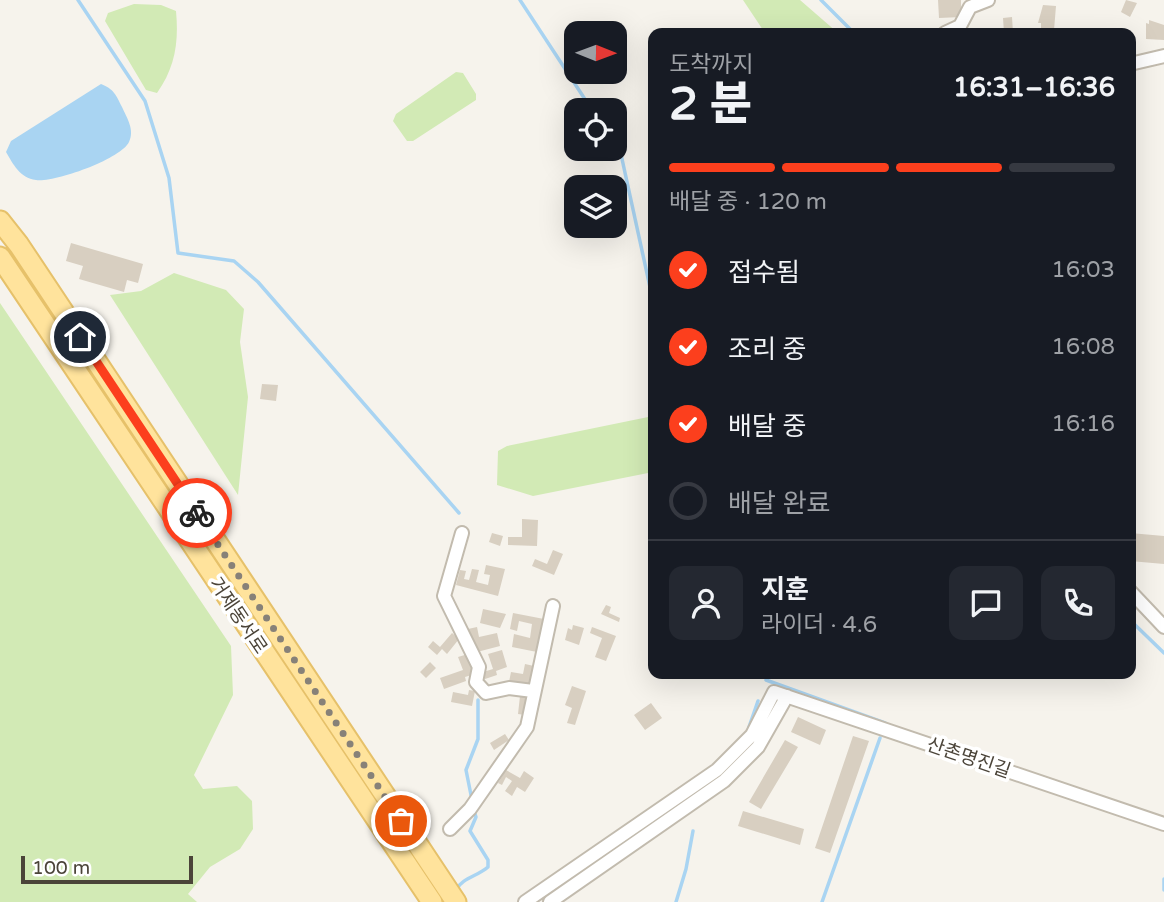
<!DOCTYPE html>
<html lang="ko">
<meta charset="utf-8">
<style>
:root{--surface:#171b24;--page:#242831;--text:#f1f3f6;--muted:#9ea1a6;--line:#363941;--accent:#fc3f1d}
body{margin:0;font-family:"Varela Round","Noto Sans KR",sans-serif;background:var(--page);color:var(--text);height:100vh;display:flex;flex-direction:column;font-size:26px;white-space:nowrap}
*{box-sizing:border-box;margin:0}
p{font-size:23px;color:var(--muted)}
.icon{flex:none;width:38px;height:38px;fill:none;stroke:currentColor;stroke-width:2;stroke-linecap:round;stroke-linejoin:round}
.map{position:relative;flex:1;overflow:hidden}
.details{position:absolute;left:648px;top:28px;width:488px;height:651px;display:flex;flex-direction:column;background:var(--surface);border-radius:14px;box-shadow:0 7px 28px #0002}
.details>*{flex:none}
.needle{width:46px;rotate:91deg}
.tools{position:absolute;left:564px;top:21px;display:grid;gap:14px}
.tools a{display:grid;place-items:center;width:63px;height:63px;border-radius:14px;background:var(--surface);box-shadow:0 7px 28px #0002;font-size:35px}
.scale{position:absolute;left:21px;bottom:18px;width:172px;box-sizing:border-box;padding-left:7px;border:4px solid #4b4439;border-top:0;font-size:19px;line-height:24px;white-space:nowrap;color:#4b4439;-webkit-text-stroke:5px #fff;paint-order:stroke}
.pin{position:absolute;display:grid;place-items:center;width:60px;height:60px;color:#fff;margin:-30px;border:4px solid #fff;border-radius:50%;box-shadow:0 2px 7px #0007}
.courier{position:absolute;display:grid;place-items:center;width:70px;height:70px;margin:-35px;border:5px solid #fc3f1d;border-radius:50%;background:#fff;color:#222;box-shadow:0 2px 9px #0007}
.head em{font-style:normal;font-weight:800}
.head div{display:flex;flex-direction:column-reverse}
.head{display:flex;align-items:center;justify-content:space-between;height:119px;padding:0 21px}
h1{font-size:46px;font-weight:800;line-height:52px}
.bar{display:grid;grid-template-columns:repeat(4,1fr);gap:10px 7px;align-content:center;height:84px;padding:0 21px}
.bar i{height:9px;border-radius:5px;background:var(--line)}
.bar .on{background:var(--accent)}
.bar p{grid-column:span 4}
.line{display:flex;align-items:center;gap:18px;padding:0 21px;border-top:2px solid var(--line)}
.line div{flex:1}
.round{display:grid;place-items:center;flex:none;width:74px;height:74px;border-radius:14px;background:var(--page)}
ol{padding:0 21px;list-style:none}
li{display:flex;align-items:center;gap:21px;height:77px}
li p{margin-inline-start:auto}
li .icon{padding:7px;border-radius:50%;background:var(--accent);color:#fff;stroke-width:4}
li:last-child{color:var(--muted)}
li i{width:38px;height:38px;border:4px solid var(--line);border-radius:50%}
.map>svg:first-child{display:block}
</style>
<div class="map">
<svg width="1164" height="902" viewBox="0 0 1164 902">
<rect width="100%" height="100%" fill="#f6f3ec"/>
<path fill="#d2eab5" d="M743,0H800L838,33H765Z
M134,4L161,5L176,11C179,42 175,68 157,93L146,90L105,21L108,13Z
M456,72L463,73L476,94V100L413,141H407L393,121L396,114Z
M174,273L226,290L244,309L240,342L248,397L238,495L110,295L141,291Z
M0,303L231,646L233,695L194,775L203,789L237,786L252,801L253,829L240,849L210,867L188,894L197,902H0Z
M653,416V472L533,496L497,485L498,451L507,446Z"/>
<path fill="#a9d4f2" d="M101,84C114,89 116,95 122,107C127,118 135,130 129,142C121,159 54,183 36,180C20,178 13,164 6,152L11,141Z"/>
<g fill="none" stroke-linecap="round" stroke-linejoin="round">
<path stroke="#a9d4f2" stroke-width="3.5" d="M78,0L145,101L169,178L178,253L234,261L258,282L459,513
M520,0L592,110
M821,0L854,33
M617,136L653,301
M1130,620L1164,653
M771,674L766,680L885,723
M749,727L758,701
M472,800L466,770L478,739V700
M1164,879V890
M456,890C462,878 478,876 488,867V860L470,831L476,817L474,811
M676,902L686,869L693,831
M822,902L880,738"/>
</g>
<path fill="#d8cfc1" d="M938,0H961V17L939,18Z
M1126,0L1137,3L1130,17L1121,12Z
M1043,5L1056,6L1054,30L1041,29V23H1038Z
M1012,17L1013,33H1004L1003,18Z
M1149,20L1164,25V40L1146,39V23L1149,24Z
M71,243L143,264L138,283L127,280L124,292L79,279L83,266L66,261Z
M262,384L278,385L276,401L260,399Z
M522,519L538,520L537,546L508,545V537H522Z
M492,533L503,536L500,546L489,542Z
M1130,533L1164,536V564L1130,561Z
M553,550L563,554L554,575L532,566L535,559L547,564Z
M486,565L505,569L498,596L456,585L460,570L466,571L464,579L469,580L472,569L479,570L476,582L488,585L490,575L484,574Z
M606,605L611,607L609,613L620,618L619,622L601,614Z
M483,609L506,614L500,628L480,623Z
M513,613L544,619L537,652L512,647L514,634L530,638L532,624L519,621L517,631L510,629Z
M573,625L584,628L579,645L565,640L568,628L572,630Z
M477,627L479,637L497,633L500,646L477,652L468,629Z
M592,627L616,636L606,661L595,657L602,638L590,633Z
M452,633L459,639L447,654L442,649L437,655L428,647L433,641L440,647Z
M502,650L507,667L496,671L497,675L485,679L483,672L493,669L488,654Z
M468,654L475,674L465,677L466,681L444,689L440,678L463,670L458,657Z
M430,662L436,668L426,678L420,672Z
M525,664L534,666L530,687L509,682L511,672L523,674Z
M572,686L586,691L575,725L567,723L572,708L565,705Z
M469,690L475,691L472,706L451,702L453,692L468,695Z
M520,696L527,697L525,715L518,714Z
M651,703L662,718L645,730L634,715Z
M798,717L826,730L820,745L791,732Z
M505,734L509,740L494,750L490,743Z
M853,736L869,741L830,853L815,848Z
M785,740L798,747L761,809L749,802Z
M506,770L520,778L524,771L534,778L525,792L517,787L512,796L505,791L512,781L506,777L502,785L498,783Z
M743,811L804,829L800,845L738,826Z"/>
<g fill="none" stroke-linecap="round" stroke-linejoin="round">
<defs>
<path id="street" d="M945,33L960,26L970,7L988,0
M1130,64L1164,56
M462,533L444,596L479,667L476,682L486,693L509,688L533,691
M1130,591L1164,627
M450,829L470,809L527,727L553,606
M525,902L717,770L752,735L774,692L1164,824
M550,902L724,781L758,747L787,696"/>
<path id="primary" d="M0,221L19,245L456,902
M0,257L432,902"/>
</defs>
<use href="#street" stroke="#c2bbae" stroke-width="16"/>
<use href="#primary" stroke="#e6c16a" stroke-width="23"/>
<use href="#street" stroke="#fff" stroke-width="12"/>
<use href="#primary" stroke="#ffe39c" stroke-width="19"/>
</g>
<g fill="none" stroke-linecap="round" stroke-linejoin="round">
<path stroke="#878178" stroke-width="7" stroke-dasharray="0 12.6" d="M197,513L401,821"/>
<path stroke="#fc3f1d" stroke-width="9" d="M80,337L197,513"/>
</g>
<g text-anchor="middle" stroke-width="7" stroke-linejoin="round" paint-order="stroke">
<g font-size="19" fill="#4b4439" stroke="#fff">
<text transform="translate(239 615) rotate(56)" y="7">거제동서로</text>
<text transform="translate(969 757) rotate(19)" y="7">산촌명진길</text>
</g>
</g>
</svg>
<div class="tools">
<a><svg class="needle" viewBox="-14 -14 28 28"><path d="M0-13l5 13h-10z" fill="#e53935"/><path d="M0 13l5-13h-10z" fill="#9ea1a6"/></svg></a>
<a><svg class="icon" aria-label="locate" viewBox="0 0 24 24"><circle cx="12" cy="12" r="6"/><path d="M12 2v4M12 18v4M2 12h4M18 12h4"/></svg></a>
<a><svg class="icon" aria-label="layers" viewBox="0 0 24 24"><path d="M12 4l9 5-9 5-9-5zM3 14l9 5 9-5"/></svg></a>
</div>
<div class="scale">100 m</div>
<div class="pin" style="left:401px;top:821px;background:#ea580c"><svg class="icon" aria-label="bag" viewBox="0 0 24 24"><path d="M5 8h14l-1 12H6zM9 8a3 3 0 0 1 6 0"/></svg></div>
<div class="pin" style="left:80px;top:337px;background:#1f2937"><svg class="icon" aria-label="home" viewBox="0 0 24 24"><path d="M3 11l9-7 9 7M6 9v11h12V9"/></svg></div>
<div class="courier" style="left:197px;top:513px"><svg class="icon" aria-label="bike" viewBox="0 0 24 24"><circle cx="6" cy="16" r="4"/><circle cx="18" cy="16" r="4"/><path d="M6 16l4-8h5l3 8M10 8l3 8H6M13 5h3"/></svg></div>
<section class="details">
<div class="head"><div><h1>2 분</h1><p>도착까지</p></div><em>16:31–16:36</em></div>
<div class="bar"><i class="on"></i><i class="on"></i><i class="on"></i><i></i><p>배달 중 · 120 m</p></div>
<ol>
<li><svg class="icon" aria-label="check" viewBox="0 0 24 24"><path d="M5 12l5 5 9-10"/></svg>접수됨<p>16:03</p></li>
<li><svg class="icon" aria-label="check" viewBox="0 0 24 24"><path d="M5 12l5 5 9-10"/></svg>조리 중<p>16:08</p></li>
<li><svg class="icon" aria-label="check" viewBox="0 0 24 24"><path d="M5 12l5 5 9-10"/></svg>배달 중<p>16:16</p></li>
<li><i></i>배달 완료</li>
</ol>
<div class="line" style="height:126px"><a class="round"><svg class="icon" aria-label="person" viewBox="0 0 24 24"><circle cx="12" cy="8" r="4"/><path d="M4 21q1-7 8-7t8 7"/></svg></a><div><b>지훈</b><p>라이더 · 4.6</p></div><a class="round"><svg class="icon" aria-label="chat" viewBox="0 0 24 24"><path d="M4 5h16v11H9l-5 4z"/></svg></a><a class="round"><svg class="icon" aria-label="phone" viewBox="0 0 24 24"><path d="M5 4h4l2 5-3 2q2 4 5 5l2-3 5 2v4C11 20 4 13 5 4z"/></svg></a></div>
</section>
</div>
